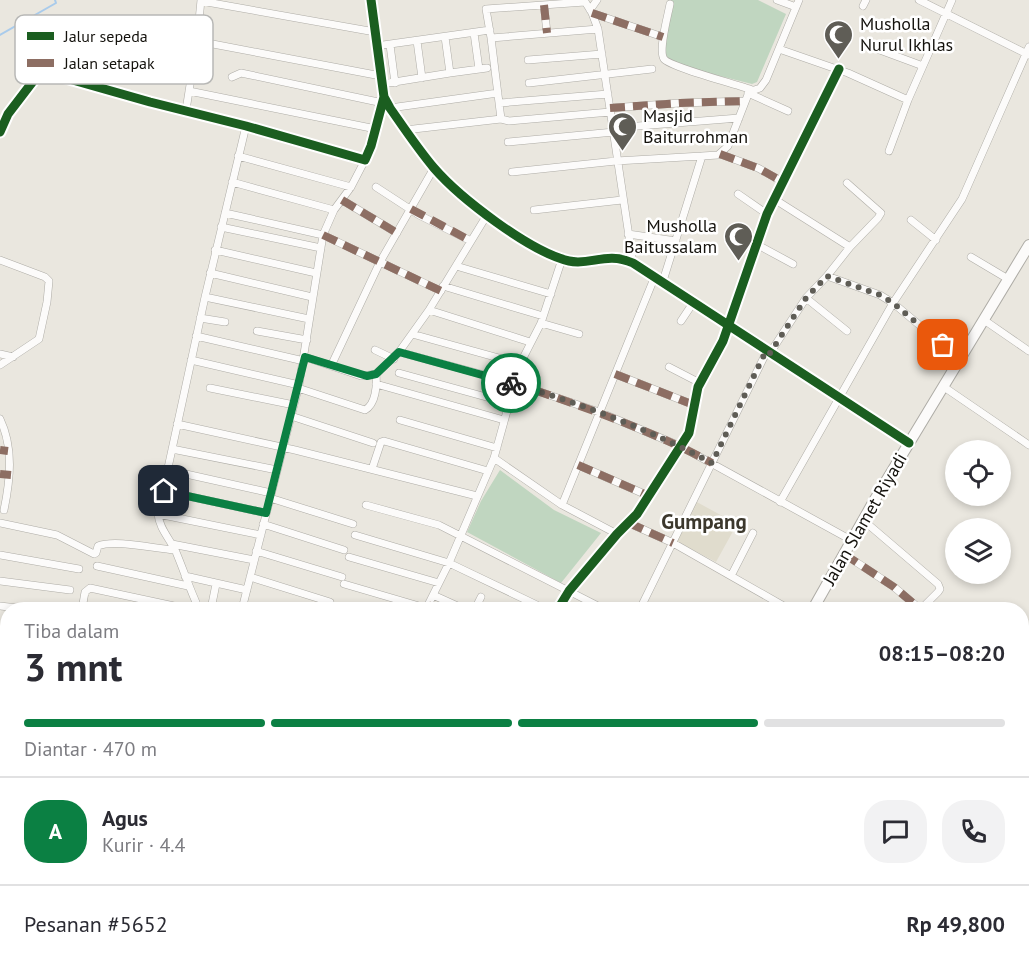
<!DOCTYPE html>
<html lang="id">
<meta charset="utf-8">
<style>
:root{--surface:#fff;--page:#f2f2f3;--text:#2b2b33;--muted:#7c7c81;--line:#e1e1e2;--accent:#0b8043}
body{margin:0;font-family:"PT Sans",sans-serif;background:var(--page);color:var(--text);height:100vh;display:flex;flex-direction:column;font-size:22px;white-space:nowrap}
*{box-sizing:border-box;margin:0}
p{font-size:20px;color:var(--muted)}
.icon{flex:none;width:33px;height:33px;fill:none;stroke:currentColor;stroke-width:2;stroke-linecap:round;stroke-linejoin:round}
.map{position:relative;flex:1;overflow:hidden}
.panel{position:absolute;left:0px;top:602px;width:1029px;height:374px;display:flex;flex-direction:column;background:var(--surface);border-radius:24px 24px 0 0;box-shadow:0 3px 9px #0003}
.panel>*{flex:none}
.tools{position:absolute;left:945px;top:440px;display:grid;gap:12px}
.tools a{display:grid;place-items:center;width:66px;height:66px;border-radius:50%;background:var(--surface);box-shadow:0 3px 9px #0003;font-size:30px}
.pin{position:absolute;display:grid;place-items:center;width:51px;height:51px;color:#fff;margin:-26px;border-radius:12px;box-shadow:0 3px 9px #0006}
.courier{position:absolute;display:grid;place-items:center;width:60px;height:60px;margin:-30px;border:4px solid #0b8043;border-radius:50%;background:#fff;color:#222;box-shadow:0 2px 8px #0007}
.summary em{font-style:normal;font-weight:700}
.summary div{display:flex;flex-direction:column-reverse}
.summary{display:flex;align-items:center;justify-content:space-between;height:102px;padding:0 24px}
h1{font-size:39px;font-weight:700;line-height:45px}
.bar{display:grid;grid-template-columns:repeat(4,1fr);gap:9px 6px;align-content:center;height:72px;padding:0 24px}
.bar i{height:8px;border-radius:4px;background:var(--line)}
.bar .selected{background:var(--accent)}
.bar p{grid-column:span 4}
.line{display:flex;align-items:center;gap:15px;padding:0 24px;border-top:2px solid var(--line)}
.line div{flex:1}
.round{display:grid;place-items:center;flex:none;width:63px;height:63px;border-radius:24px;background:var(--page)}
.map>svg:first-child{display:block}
</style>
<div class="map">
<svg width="1029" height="974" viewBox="0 0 1029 974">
<rect width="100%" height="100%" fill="#eae7df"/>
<path fill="#e0dccd" d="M695,501L737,524L716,562L674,540Z
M1022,878L1029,881V974H951L953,968H1022Z"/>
<path fill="#e0dacb" d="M15,968H592L588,974H14Z
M695,968H825L821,974H708Z"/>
<path fill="#c0d6c0" d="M668,0H758L786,14L757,82L752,84L664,62Z
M500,470L554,510L601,533L561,583L467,532L481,501Z"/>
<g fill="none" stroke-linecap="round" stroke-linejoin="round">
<path stroke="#a9cbeb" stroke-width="2" d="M0,35L56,3L55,0"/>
<defs>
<path id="minor" d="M584,0L592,13L598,29L633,263
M777,0L796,7
M919,0L1029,55
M201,1L375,32
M670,4C668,15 658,51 664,59C670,67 739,85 752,90
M544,5L547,33
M863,6L866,0
M590,10L597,0
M592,13L663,37
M598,29L491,38L501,119L509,121L610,112
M474,33L479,69
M445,37L450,73L487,68
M491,38L486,9L585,2
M197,41L381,76
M417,41L422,78
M390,45L395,83
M376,46L490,30
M779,49L848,73L908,100L952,0
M877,49L923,66
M528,60L602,54
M232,77L241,73L383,103
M529,83L652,69
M382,84L450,73
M189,91L376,129
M748,93L788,111
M384,97L390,108C404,128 418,149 434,168C460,198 530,252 569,261C591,266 606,251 633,263L909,443
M500,103L608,94
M390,108L498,93
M610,108L680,103L745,101
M186,110L197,41L201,0
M613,128L739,118
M405,130L501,119
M0,132L8,114L34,80L38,76L48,73L150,102L246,126L365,160L371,146L384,97L371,0
M508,142L614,132
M889,151L908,100
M720,154L758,168L783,182
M238,156L351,187
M702,156L718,155L728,146L749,92L760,88L766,80L799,0
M512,172L616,161L702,156L663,281
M232,182L334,210
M376,187L419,215L471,241
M738,194L767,214
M774,199L850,247L878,218L881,213L847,183
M342,200L397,233
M534,210L622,200
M225,213L323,235L441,291
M911,220L936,240
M221,227L321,248
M628,234L676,241
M756,244L793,264
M215,250L316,273
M971,257L1008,279
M0,260L45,277L49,281L47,302L39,339L0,365
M456,266L551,294
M210,273L312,297
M827,276L850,247
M443,286L543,316
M205,297L309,319
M806,298L847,331
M429,310L530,342
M200,318L225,322
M984,320L1029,351
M681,321L693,303
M541,323L579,334
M257,331L307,340
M412,334L520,364
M196,336L304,361
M375,350L394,359
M399,352L514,383L599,412L680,446L851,540
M770,353L806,298L827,276L880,295L893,303L960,359
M0,354L13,357
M305,357L361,376L376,374L399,352L429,310L487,215
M191,360L299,385
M331,366L380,262L434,168
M669,367L700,383
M399,373L508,403
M615,374L694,405
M376,384L504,420
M944,387L1029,445
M210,388L294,405
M298,388L365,410C376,404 377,385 376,374
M291,416L373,443
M0,419C14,448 10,481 4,510
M400,420L497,448
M177,424L295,450L477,496
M172,449L277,470
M494,458L562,505L617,534
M578,465L649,496
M372,469L381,442L384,441L488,471
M168,470L271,493
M164,491L266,513
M270,498L353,524
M780,502L893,303L962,199L1029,47
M366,505L439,525L604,609
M562,505L655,276
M158,514L261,535
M863,520L938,584L940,589L938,592L921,609
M0,523L57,535L94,554L96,553L98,546C115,539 156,549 175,550
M629,523L673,543L789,609
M263,524L344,550
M355,535L449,563L543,608
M172,544L254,560
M256,551L342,577
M844,554L894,587L920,609
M0,555L79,569
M349,557L439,583
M97,566L188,586
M185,576L247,590
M731,576L753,533
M250,577L330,602
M0,581L70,590
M344,584L426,608
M433,595L464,609
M243,605L257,609
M0,606L26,609
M82,609L85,592L90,588L188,609
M199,609C190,590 184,571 176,552C170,539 159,528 158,514L205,297L246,126
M211,609L216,584
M242,609L299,385L323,235L334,210L351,187L365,160
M426,609L449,563L494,458L520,364L541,323L562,259
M475,609L481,597
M558,609L569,591L617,534L637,514L689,433L698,387L723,341L767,214L839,69
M640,609L767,351
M0,687L8,688
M0,727L8,728
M0,754H8
M0,810L8,811
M0,842L8,843
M0,902L8,903
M0,963L8,964
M14,974V968"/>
<path id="primary" d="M813,609L874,501L1029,245
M597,974L601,968"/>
<path id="trunk" d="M1022,692L1029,671
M1022,724L1029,700
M934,974L936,968
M945,974L948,968"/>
</defs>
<use href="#minor" stroke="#aeaca6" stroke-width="8"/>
<use href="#primary" stroke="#aeaca6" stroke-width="12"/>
<use href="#trunk" stroke="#aeaca6" stroke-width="12"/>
<use href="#minor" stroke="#fcfbfa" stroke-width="7"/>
<use href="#primary" stroke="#fcfbfa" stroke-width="10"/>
<use href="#trunk" stroke="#fcfbfa" stroke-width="10"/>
<path stroke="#8d6e63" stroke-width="8" stroke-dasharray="15 8" stroke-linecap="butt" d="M544,5L547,33
M592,13L663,37
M610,108L680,103L745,101
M720,154L758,168L783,182
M342,200L397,233
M411,209L471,241
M323,235L441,291
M615,374L694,405
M514,383C581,406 649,429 712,463
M0,450L8,451
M578,465L649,496
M0,474L11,475
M629,523L673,543
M844,554L894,587L920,609
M428,605L435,609"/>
<defs>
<path id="cycleway" d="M384,97L390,108C404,128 418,149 434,168C460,198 530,252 569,261C591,266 606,251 633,263L909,443
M0,132L8,114L34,80L38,76L48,73L150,102L246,126L365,160L371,146L384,97L371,0
M558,609L569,591L617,534L637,514L689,433L698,387L723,341L767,214L839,69"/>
</defs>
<use href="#cycleway" stroke="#fff" stroke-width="13"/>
<use href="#cycleway" stroke="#1b5e20" stroke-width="9"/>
</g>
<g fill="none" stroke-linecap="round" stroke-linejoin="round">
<path stroke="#5f5d56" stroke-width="6" stroke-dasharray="0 10.8" d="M511,383C580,403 648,429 712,463L766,351L770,353L806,298L827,276L880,295L893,303L943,345"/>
<path stroke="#0b8043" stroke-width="8" d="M164,491L266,513L305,357L367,376L376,374L399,352L511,383"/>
</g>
<defs>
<symbol id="mosque-pin" viewBox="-11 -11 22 30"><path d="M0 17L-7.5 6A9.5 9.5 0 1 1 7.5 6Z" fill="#5f5d56" stroke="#fff"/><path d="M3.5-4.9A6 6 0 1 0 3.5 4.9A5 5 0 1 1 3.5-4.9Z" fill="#fff"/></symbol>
</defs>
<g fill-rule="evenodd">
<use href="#mosque-pin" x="822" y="18" width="33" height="45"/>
<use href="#mosque-pin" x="606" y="110" width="33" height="45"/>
<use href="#mosque-pin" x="722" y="220" width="33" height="45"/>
</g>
<g text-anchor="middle" stroke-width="5" stroke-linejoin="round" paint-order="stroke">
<g font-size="18" fill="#14120d" stroke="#fff" text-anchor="start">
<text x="860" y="30">Musholla<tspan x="860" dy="21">Nurul Ikhlas</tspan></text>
<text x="643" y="122">Masjid<tspan x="643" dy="21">Baiturrohman</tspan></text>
<text x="717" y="232" text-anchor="end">Musholla<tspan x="717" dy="21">Baitussalam</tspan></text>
</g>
<g font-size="18" fill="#14120d" stroke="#fff">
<text transform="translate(865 519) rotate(-60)" y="6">Jalan Slamet Riyadi</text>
</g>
<g font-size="21" font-weight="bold" fill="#3c382d" stroke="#fff">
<text x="704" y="529">Gumpang</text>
</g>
</g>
<rect x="15" y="15" width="198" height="69" rx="9" fill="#fff" stroke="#b8b8b6" stroke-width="1.5"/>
<rect x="27" y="32" width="27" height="8" fill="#1b5e20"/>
<rect x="27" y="59" width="27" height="8" fill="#8d6e63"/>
<g font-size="16" fill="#14120d">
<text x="64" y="42">Jalur sepeda</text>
<text x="64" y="69">Jalan setapak</text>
</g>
</svg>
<div class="tools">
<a><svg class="icon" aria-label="locate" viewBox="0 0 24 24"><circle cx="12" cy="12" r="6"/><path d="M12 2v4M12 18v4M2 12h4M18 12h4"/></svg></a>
<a><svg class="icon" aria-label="layers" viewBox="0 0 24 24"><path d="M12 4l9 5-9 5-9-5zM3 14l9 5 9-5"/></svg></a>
</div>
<div class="pin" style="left:943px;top:345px;background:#ea580c"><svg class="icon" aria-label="bag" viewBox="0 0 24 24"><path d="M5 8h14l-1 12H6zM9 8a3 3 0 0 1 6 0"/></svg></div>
<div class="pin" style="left:164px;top:491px;background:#1f2937"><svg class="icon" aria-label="home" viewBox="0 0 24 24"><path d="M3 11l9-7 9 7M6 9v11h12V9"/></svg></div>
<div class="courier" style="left:511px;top:383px"><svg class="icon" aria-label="bike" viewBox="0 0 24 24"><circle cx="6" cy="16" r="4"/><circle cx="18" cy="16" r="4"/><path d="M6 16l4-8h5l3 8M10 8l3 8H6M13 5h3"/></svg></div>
<section class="panel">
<div class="summary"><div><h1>3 mnt</h1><p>Tiba dalam</p></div><em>08:15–08:20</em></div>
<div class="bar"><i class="selected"></i><i class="selected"></i><i class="selected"></i><i></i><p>Diantar · 470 m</p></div>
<div class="line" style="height:108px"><b class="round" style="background:var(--accent);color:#fff">A</b><div><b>Agus</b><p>Kurir · 4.4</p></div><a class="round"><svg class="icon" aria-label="chat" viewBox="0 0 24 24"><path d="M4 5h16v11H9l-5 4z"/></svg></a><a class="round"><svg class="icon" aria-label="phone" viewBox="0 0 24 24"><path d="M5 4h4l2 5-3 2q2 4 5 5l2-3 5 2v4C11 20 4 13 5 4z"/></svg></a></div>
<div class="line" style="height:78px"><div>Pesanan #5652</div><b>Rp 49,800</b></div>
</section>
</div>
